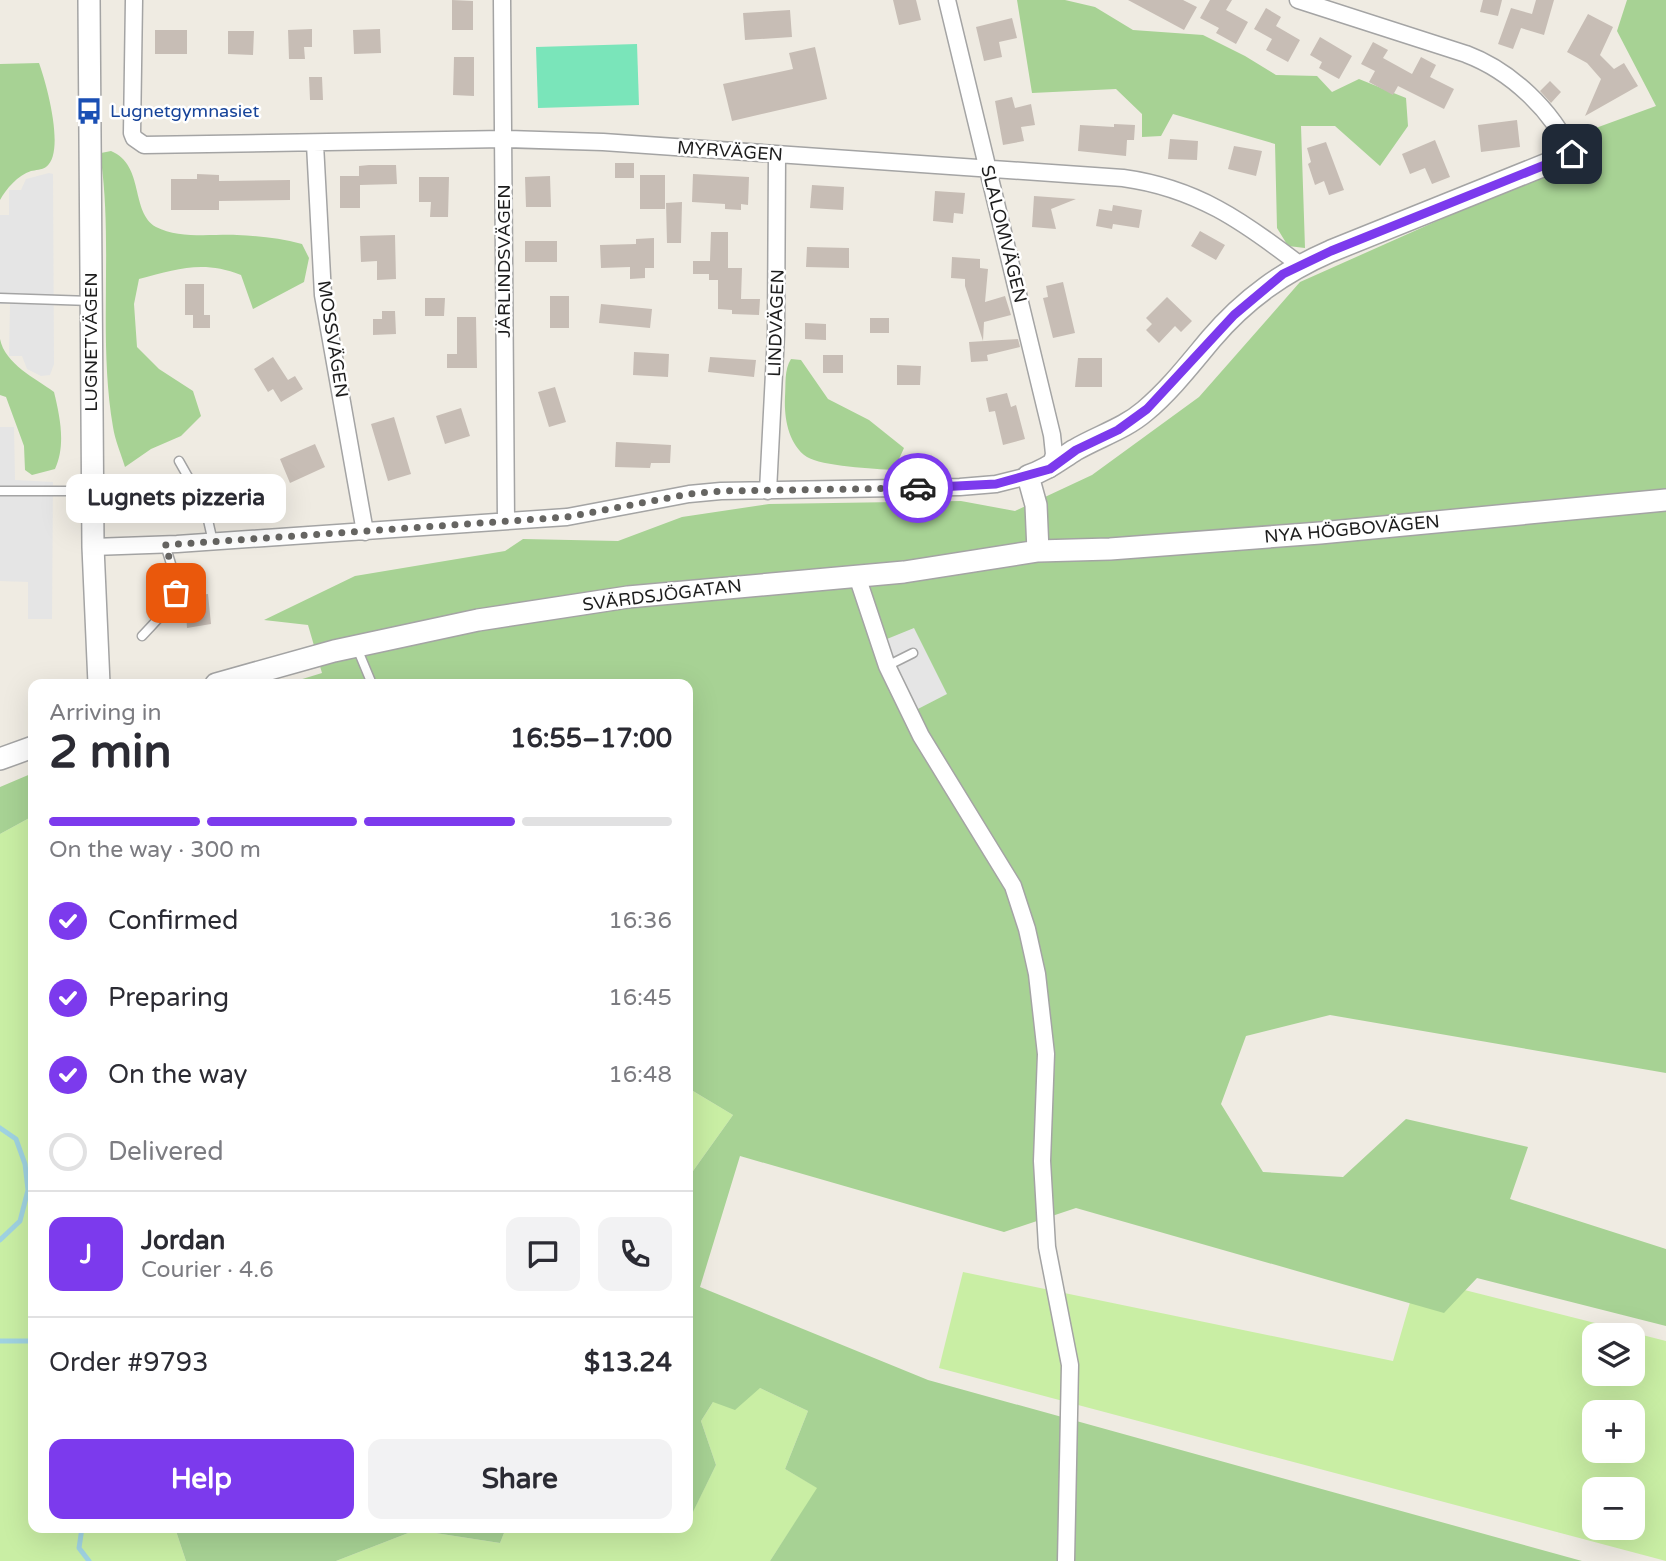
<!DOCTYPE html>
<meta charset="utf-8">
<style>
:root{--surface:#fff;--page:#f2f2f3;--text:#2b2b33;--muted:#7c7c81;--line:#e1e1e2;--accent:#7c3aed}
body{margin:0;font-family:"Varela Round",sans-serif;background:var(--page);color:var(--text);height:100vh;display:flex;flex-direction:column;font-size:26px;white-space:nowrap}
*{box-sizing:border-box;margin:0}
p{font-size:23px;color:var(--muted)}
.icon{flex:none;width:38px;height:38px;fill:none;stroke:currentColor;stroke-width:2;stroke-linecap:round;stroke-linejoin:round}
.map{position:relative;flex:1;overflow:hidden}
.drawer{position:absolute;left:28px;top:679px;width:665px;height:854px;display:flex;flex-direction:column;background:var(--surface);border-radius:14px;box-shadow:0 7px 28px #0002}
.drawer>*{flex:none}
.controls{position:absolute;left:1582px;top:1323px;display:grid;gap:14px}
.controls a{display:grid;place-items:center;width:63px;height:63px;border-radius:14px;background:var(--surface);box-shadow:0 7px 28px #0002;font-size:35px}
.pin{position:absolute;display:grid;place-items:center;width:60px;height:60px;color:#fff;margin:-30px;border-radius:14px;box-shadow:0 4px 10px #0006}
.courier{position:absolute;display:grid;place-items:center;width:70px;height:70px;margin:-35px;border:5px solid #7c3aed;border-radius:50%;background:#fff;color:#222;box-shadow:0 2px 9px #0007}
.bubble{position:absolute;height:49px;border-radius:14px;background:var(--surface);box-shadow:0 7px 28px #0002;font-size:23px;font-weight:800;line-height:49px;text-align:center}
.summary em{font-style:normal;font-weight:800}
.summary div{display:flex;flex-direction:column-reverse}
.summary{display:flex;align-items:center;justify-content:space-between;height:119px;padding:0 21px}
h1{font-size:46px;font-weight:800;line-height:52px}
.bar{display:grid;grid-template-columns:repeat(4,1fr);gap:10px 7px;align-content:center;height:84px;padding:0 21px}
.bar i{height:9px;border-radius:5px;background:var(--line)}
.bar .active{background:var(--accent)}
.bar p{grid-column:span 4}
.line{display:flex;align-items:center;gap:18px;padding:0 21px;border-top:2px solid var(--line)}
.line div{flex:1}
.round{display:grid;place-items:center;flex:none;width:74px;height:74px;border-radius:14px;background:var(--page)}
ol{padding:0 21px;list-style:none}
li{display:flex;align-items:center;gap:21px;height:77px}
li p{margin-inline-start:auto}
li .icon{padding:7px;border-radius:50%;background:var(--accent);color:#fff;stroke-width:4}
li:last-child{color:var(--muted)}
li i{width:38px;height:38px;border:4px solid var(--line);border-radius:50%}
.action{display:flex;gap:14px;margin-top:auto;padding:14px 21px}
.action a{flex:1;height:80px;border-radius:14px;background:var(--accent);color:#fff;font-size:28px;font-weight:800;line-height:80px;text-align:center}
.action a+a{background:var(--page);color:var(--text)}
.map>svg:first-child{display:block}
</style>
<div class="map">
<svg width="1666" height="1561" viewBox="0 0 1666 1561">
<rect width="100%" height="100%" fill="#efebe2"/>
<path fill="#c9eea4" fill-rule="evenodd" d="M33,816V1528H175L186,1561H0V834Z
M688,1088L733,1115L688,1178Z
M963,1272L1393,1361L1417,1278L1666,1341V1561L939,1368ZM1594,1335H1633V1374H1594ZM1594,1412H1633V1451H1594ZM1594,1489H1633V1528H1594Z
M760,1388L808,1411L785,1469L818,1488L770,1561H336L416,1530L500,1543L506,1528H688V1515H691L716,1465L701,1421L713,1402Z"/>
<path fill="#a7d294" d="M1017,0H1065L1095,7L1133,30L1203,35L1245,56L1276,75L1317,76L1332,92L1359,79L1406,98L1408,126L1380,166L1335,126H1301L1305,248L1288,246L1277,228L1275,144L1173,114L1161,136L1142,137V114L1116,89L1032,93Z
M1627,0H1666V1073L1330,1015L1246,1036L1221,1104L1263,1172L1343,1177L1406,1119L1528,1147L1510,1199L1666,1249V1326L1477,1278L1444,1313L1076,1208L1004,1232L740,1156L700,1287L928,1380L1582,1561H770L817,1488L785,1469L808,1411L760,1388L735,1410L713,1402L701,1421L716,1465L691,1516L688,1515V1178L733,1115L688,1088V684H286L322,673L308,625L264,620L355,576L505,551L523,539L618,541L682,517L769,504L961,501L1015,511L1092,475L1199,397L1300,282L1529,180L1593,129L1656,106L1617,31Z
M39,63C46,82 66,153 46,167C42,170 35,170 31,171C18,175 6,189 0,200V64Z
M111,151C145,165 130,212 156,227C179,239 212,234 237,235C260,236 280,238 302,244L309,258L304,282L253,309L241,275C203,260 177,269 139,279L134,304L137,347L159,369L193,391L201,416L181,436L151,449L125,467C121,454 115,440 113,427C98,339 113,248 101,160V153Z
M0,339C5,364 35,378 54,392C60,417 66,445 55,469L32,475L25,470L24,446L6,397L0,395Z
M791,359L801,360L828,399L869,420L904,448L894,470C875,469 821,466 807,457C788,444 784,417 785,397C786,384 784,370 791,359Z
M33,773V816L0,834V787Z
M175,1528H506L500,1543L416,1530L336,1561H186Z"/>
<path fill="#7ae5ba" d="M637,44L639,105L538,108L536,47Z"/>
<path fill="#e5e5e5" d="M49,173L53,174L54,364L50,375L41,376L27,369L22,356H9L10,304H0V215H9V190H21L26,179Z
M0,427H14L15,480L53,482L52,619H28V582L0,581Z
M914,628L947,694L914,711L882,641Z"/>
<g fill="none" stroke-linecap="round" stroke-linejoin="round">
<path stroke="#9fd2e1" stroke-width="5" d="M0,1128L16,1139L25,1164L28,1190L20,1221L0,1240
M0,1341H33
M82,1528L79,1548L89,1561"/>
</g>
<path fill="#c7bdb5" d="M452,0L473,1V30H452Z
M893,0H916L921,20L899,25Z
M1128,0H1183L1197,7L1184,30Z
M1210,0H1232L1226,10L1248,22L1236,44L1216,33L1219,28L1200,18Z
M1483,0H1502L1498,16L1480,12Z
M1536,0H1554L1544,35L1521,28L1513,49L1498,44L1511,8L1532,14Z
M1266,8L1281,17L1276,26L1300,40L1288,62L1266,50L1272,39L1254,29Z
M790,10L792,37L745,40L743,13Z
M1588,14L1613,27L1600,55L1614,69L1624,63L1638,86L1585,116L1601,79L1587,63L1567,52Z
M1012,18L1017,38L999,42L1002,57L984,61L976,27Z
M312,29V47H304L305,59H289L288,30Z
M380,29L381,53L354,54L353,30Z
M155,30H187V54H155Z
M228,31H254L253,55L228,54Z
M1320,37L1352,56L1339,79L1319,68L1322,62L1310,55Z
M1373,42L1388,50L1383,58L1412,74L1421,57L1436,65L1430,77L1454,89L1444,109L1398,86L1393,95L1369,82L1375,71L1361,64Z
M815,47L827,99L732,121L723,84L793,69L789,53Z
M454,57H474V96L453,95Z
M309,77H322L323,100H310Z
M1550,81L1561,92L1551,103L1540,91Z
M1012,97L1015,108L1031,104L1035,125L1021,127L1024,141L1003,145L995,101Z
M1517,120L1520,147L1481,152L1478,125Z
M1114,124L1135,125L1134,140H1127L1126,156L1078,151L1080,125L1114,127Z
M1170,139L1198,141L1197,160L1168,159Z
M1435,140L1450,177L1432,184L1425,168L1410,174L1402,154Z
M1326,142L1344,190L1329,195L1324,181L1315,185L1308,164L1311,162L1307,148Z
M1234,146L1262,151L1256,176L1228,169Z
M615,163H634V178H615Z
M369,165H396L397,184L360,185V208H340V176H359V166Z
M197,174L219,175V181L290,180V200L219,201V210H171V179H197Z
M693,174L749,177L748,205L741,204V210L725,209V204L692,202Z
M640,175H665V209H640Z
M550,176L551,207H526L525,177Z
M419,177H449L448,217H430L431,202H419Z
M812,185L844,187L843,210L810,208Z
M935,191L965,193L963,214L954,213L953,223L933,221Z
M1034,196L1076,199L1051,209L1056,229L1032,227Z
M682,202L681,243H667L666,203Z
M1113,205L1142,210L1139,228L1113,224L1112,229L1096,226L1099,209L1112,211Z
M1200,231L1225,245L1216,260L1191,246Z
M711,232H728V268H742L741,299H760L759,315L732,314V310L718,309V280H709V274H693V261H710Z
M395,235L396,279L377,280V261L361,262L360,236Z
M654,238V268H645V278L630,279V267L601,268L600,245L636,244V239Z
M525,241H557V262H525Z
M807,247L849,248V268L806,267Z
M952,257L980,259V268L988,269L985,302L1005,296L1011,315L984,322L983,341L965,286V279L951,278Z
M1063,282L1075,333L1053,338L1043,298L1048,297L1046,286Z
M185,284H204V315H210V328H193V315H185Z
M550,296H569V328H550Z
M1167,297L1192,321L1181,332L1175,326L1159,343L1146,330L1152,324L1146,318Z
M425,298H445L444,316H425Z
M601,304L652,309L650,328L599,323Z
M382,311H395L396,334L373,335V319H382Z
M457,317H476L477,368H447V354H457Z
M870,318H889V333H870Z
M805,323L826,324V340L805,339Z
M1018,339L1020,347L987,355L988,361L971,362L969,342Z
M634,352L669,354L668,377L633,375Z
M823,355H843V373H823Z
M273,357L288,380L295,376L303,389L281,402L273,389L268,392L254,369Z
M710,357L756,360L754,377L708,372Z
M1078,358H1102V387H1075Z
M897,365L921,366L920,385H897Z
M555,387L566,422L549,427L538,392Z
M1007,393L1011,407L1016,405L1025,439L1003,445L995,411L989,412L986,398Z
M461,408L470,436L445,444L436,416Z
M394,417L411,474L388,481L371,424Z
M616,442L671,445L670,463H651L650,468L615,467Z
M315,444L325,467L290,483L280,459Z
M208,594L211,624L187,628L185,596Z"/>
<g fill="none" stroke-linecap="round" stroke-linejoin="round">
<defs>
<path id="service" d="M0,298L91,301
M179,461L205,507L213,542
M0,491H92
M142,636C179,596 183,599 165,545
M357,648L372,684
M887,666L913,653"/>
<path id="minor" d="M134,0L132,133L134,138L144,145L504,139L603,142L1123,178C1196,188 1243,221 1300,265
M502,0L506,521
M947,0L1052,435L1054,454L1050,469
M1298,0L1466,54C1511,71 1552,110 1572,154
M315,144L323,295L365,532
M768,491L776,334L777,155
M93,547L177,544L567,517L689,494L721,491L960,487L996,484L1028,476
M857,576L887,666L921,736L1013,886L1027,929L1037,974L1046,1054L1042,1161L1047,1247L1070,1365L1066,1561"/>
<path id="tertiary" d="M89,0L93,547L99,684
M1038,551L1036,505L1028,476C1047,470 1059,460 1075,450C1099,436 1124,429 1145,411C1170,390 1190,364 1211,339C1245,299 1283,272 1331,251L1572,154
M216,684L334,651L478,620L628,597L904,572L1038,551L1110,549L1320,533L1666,500
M0,759L33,747"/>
</defs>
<use href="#service" stroke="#a4a4a4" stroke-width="11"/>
<use href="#minor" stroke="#a4a4a4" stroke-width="19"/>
<use href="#tertiary" stroke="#a4a4a4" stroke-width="24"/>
<use href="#service" stroke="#fff" stroke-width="8"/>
<use href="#minor" stroke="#fff" stroke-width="16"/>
<use href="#tertiary" stroke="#fff" stroke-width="21"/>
</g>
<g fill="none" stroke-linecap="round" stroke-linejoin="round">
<path stroke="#666562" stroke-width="7" stroke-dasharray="0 12.6" d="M176,593L174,572L165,545L567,517L689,494L721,491L918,488"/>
<path stroke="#7c3aed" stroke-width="9" d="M918,488L996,484L1050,469L1076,450L1118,430L1147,409L1234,315L1283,274L1331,251L1572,154"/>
</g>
<defs>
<symbol id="bus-bare" viewBox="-9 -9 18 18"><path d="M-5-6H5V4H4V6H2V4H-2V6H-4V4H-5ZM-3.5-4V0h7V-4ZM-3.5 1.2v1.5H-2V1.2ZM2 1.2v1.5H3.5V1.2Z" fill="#1a4fb4" stroke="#fff" stroke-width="2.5" paint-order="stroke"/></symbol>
</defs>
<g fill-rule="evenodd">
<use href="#bus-bare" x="70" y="92" width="38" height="38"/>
</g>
<g text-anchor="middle" stroke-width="5" stroke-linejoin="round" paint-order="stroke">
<g font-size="18" fill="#164399" stroke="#fff" text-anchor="start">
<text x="110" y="117">Lugnetgymnasiet</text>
</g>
<g font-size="18" fill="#1d1d1d" stroke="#fff">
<text transform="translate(730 151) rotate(4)" y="6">MYRVÄGEN</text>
<text transform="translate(1004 234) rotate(76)" y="6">SLALOMVÄGEN</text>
<text transform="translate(504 261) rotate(-90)" y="6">JÄRLINDSVÄGEN</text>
<text transform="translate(776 323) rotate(-88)" y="6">LINDVÄGEN</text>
<text transform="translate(333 339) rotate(81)" y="6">MOSSVÄGEN</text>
<text transform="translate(91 342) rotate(-90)" y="6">LUGNETVÄGEN</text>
<text transform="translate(1352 529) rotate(-5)" y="6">NYA HÖGBOVÄGEN</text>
<text transform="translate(662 595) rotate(-7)" y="6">SVÄRDSJÖGATAN</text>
</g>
</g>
</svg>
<div class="controls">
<a><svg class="icon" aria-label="layers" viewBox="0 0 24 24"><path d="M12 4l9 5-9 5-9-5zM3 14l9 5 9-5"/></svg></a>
<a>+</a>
<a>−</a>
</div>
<div class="pin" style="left:176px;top:593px;background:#ea580c"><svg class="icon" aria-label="bag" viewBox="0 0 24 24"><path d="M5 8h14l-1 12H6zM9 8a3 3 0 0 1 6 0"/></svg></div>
<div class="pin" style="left:1572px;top:154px;background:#1f2937"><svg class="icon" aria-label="home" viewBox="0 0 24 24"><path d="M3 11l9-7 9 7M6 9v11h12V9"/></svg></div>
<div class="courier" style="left:918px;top:488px"><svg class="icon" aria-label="car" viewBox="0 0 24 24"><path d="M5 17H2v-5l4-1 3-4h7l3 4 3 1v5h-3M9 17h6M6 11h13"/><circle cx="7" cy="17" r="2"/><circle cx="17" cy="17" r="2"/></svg></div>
<div class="bubble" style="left:66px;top:474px;width:220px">Lugnets pizzeria</div>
<section class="drawer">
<div class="summary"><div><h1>2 min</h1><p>Arriving in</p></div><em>16:55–17:00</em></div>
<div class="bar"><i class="active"></i><i class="active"></i><i class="active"></i><i></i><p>On the way · 300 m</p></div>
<ol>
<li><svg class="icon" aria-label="check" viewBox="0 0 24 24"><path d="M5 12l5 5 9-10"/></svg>Confirmed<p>16:36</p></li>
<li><svg class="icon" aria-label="check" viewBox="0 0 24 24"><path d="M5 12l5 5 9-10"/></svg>Preparing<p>16:45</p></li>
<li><svg class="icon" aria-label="check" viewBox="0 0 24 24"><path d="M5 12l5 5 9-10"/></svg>On the way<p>16:48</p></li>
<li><i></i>Delivered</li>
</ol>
<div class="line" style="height:126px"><b class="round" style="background:var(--accent);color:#fff">J</b><div><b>Jordan</b><p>Courier · 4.6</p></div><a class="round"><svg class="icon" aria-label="chat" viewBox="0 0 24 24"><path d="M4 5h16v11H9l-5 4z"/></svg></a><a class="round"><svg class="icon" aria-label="phone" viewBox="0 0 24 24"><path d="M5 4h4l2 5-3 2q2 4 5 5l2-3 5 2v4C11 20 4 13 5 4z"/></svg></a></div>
<div class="line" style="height:91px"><div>Order #9793</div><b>$13.24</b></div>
<div class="action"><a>Help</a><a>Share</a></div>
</section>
</div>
